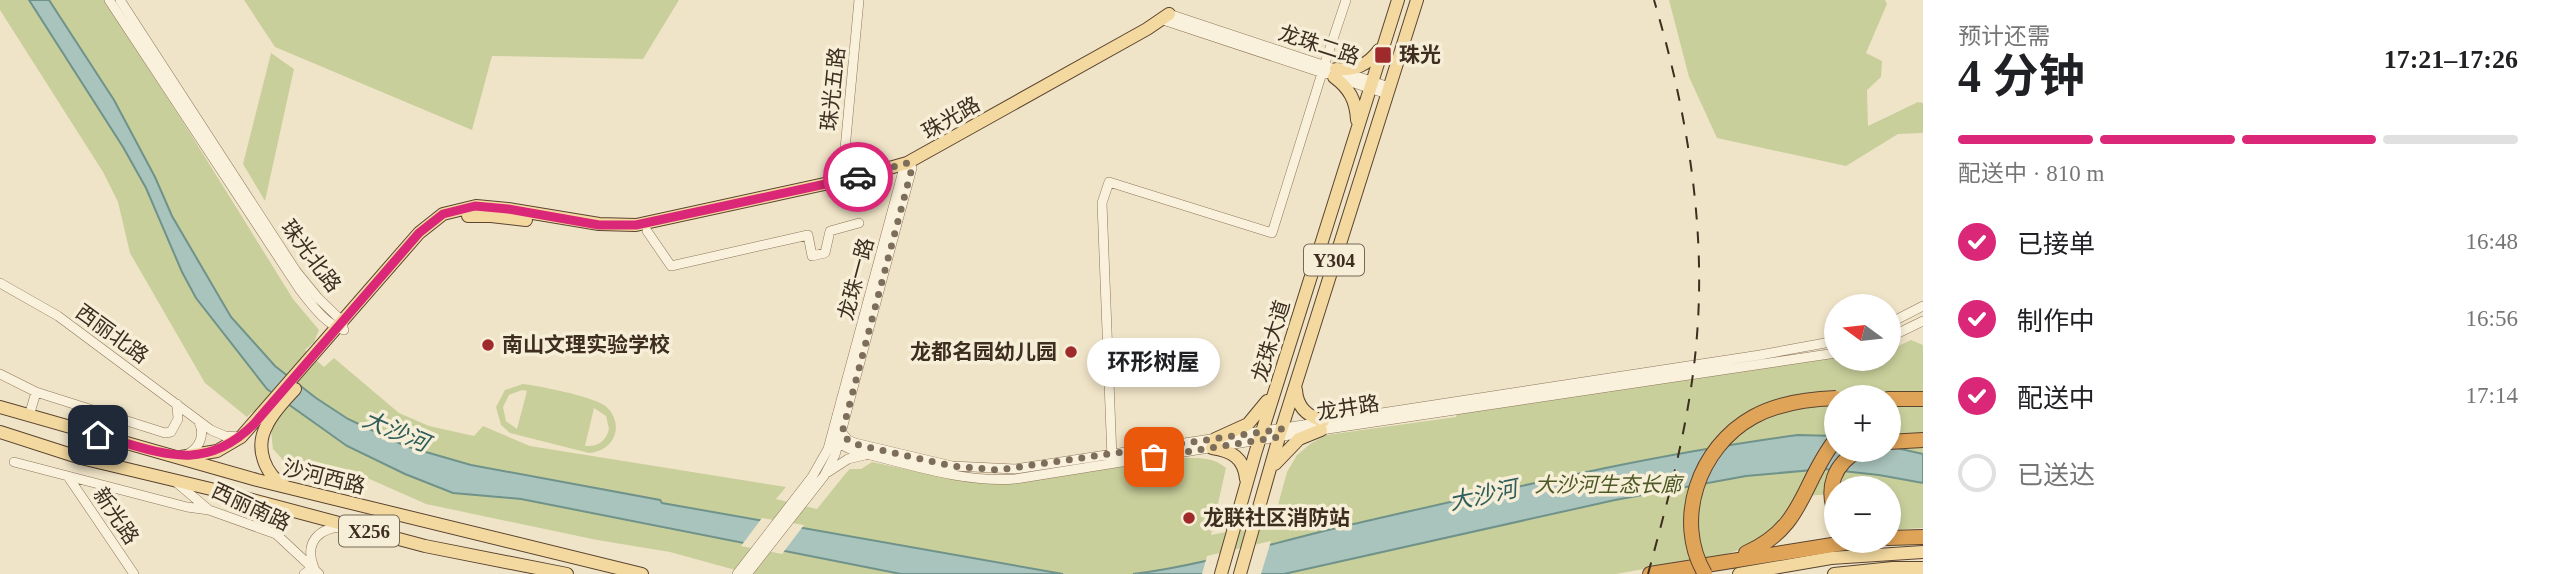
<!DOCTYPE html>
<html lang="zh">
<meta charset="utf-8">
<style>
:root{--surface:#fff;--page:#f2f2f2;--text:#202124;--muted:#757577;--line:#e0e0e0;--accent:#db2777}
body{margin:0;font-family:"Times New Roman","Noto Sans SC",serif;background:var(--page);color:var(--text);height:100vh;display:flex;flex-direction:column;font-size:26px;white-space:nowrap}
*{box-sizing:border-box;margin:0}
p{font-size:23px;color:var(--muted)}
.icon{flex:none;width:38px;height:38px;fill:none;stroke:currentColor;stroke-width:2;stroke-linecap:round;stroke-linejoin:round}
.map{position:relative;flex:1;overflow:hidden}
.panel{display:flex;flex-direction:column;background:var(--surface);width:630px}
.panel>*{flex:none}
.needle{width:46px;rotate:285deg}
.fabs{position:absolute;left:1824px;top:294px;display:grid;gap:14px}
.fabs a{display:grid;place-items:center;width:77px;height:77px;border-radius:50%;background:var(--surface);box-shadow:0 4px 10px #0003;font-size:35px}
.pin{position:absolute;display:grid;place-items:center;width:60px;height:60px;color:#fff;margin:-30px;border-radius:14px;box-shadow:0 4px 10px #0006}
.courier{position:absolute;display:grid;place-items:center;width:70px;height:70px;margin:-35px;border:5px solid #db2777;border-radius:50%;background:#fff;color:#222;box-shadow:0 2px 9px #0007}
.bubble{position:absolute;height:49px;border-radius:24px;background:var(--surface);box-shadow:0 4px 10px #0003;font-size:23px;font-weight:700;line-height:49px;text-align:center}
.head em{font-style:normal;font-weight:700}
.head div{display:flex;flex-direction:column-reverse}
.head{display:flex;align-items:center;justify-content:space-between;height:119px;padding:0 35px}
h1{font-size:46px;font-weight:700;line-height:52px}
.bar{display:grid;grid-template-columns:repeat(4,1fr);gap:10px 7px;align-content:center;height:84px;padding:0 35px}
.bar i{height:9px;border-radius:5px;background:var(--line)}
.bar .active{background:var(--accent)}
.bar p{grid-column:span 4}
ol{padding:0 35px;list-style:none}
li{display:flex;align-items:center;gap:21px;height:77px}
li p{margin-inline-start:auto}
li .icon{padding:7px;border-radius:50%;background:var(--accent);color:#fff;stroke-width:4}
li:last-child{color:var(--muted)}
li i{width:38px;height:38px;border:4px solid var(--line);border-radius:50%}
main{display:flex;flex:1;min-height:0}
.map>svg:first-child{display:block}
</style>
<main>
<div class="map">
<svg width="1923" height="574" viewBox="0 0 1923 574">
<rect width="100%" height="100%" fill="#f0e4c8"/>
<path fill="#c9cf9b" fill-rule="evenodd" d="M0,0H104L190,133L293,299L319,330L314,342L305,350L324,367L334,358L399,413L429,426L474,436L483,426L530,446L786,487L776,499L817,509L846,473L850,469H861L872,462L960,481L1001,484L1184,458C1199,458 1214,457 1226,468L1211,535L1273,523L1287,472L1297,455L1310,444L1326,435L1456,417L1457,412L1836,355V359H1888V351L1911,340L1923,345V528L1888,530V488H1836V494L1802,496L1777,529L1744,548L1727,554L1616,574H750L670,552L597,540L426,504L365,477L313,475L283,460L273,449L270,423L252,412L247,417L205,383L130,253L118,202L103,172L0,10ZM1836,397H1888V450H1836Z
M244,0H679L643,59L492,56L472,130L275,47Z
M1669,0H1885L1887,4L1866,53L1882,61L1881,77L1867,90L1868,126L1918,102L1923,103V133L1898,134L1846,166L1717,138L1689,77Z
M271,53L294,69L265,201L243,164Z
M523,384C540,386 590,396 604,405C613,411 618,423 615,434C611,446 601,452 589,453L510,433L501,425L496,407L505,390ZM522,390L527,391L517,429L506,421L503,407L509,395ZM594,408L606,416L609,429C606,441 598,447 585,446Z"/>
<path fill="#a9c4bc" stroke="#6f938a" stroke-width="2" d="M29,0H49L114,100L155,177L172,216L231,317L275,366L316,398L348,419L405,446L471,465L660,500L662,503L1063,574H901L521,499L453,493L405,474L347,446L267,389L196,298L182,272L146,188L123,147Z
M1798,435L1836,436V450H1888V446L1923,454V483L1879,475L1824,469L1746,476L1615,500L1284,574H1133C1205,565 1275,542 1345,526C1495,492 1645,455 1798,435Z"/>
<path fill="#f0e4c8" d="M762,518L804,525L782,554L741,546Z
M1271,541L1261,574H1202L1207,556Z"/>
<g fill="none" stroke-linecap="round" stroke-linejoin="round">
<defs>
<path id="minor" d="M109,0L300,290C312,305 325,324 344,330
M120,0L296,271L318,298L342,321L343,325
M1169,14L1383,85L1387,91
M1160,19L1326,74
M1324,66L1346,0
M1339,78L1381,92L1387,91
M842,181L859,0
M647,231L671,266L808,235L812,256L825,253L830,231L859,223
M0,283L58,316L211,430L225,436L241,437
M1888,324L1923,306
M1888,338L1923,321
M0,374L36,392L165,433L171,432L178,419L177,404
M29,416L36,392
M842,433L848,440L855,443L952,466L1015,469L1760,355L1836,341
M833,434L842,445L854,451C906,463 961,483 1015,479L1321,430L1836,353
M188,454C200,447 205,435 199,422
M1112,458L1102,203L1109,182L1272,233L1322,73
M14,462L187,507L209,510
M828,472L848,459L865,455
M69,478L134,574
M177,483L209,510L276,534L319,574
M313,565C305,542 319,528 342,527
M304,574L314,567
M737,574L812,477L828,449L903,171L907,163L912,168L835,455L824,476L747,574"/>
<path id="major" d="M1336,69C1355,70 1367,66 1379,50
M1334,77C1349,88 1356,100 1357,120
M468,216H491L526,220
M1296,390C1297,407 1307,416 1323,421
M0,407L257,480L642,574
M0,432L81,458L215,490L425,546L567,574
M1215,439L1248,424L1267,401
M1212,448C1232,451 1244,458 1246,479
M181,457L217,451L241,437L419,233L443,214L476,206L508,209L599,224L636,225L861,176L907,163L1147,29L1169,14
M1275,464L1299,439L1321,430
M286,487C265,475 254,448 267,425C273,412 285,400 295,389
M1221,574L1255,454L1398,0
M1240,574L1279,437L1417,0
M1739,574L1831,558L1923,552
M1834,574L1893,568H1923"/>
<path id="highway" d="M1888,399H1923
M1888,442L1923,440
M1836,515C1825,488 1834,463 1860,450
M1888,538L1923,537
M1746,553C1805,527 1801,483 1836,439
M1650,574L1857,541"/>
</defs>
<use href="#minor" stroke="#8d765c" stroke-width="10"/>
<use href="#major" stroke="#5b4430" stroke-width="14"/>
<use href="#highway" stroke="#5b4430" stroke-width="16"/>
<use href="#minor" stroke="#faf1dc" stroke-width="9"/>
<use href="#major" stroke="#f3d9a0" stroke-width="12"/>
<use href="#highway" stroke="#e0a458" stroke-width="14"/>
<path stroke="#3d2e20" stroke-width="2" stroke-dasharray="12 12" stroke-linecap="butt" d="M1648,574C1669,496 1691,417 1697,335C1706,222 1686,108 1654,0"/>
<defs>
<path id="highway-bridge" d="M1705,574C1673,520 1699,447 1753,417C1778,403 1807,399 1836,398"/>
</defs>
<use href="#highway-bridge" stroke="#5b4430" stroke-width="16" stroke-linecap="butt"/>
<use href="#highway-bridge" stroke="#e0a458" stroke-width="14"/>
</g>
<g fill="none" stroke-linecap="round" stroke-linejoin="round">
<path stroke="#7c6e5b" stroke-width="7" stroke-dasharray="0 12.6" d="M858,177L907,163L912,168L842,433L848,440L859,445L952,466L998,470L1282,429L1279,437L1154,457"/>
<path stroke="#db2777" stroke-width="9" d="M98,435C159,452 203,475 254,424L419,233L443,214L475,206L508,209L599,225H636L858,177"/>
</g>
<g fill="#9e2a2b" stroke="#f7eed8" stroke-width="2.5">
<rect x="1374" y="46" width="18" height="18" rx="3.5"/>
<circle cx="488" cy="345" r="7"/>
<circle cx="1071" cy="352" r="7"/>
<circle cx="1189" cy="518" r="7"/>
</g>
<g text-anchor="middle" stroke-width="7" stroke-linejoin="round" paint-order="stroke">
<g fill="#f7eed8" stroke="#756857" stroke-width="2">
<rect x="1304" y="244.5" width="60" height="31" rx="5"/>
<rect x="339" y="515.5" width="60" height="31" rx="5"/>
</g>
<g font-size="19" font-weight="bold" fill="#3d2e20">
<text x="1334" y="267">Y304</text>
<text x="369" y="538">X256</text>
</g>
<g font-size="21" fill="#3d2e20" stroke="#f7eed8">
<text transform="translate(1319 45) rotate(18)" y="7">龙珠二路</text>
<text transform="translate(833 89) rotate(-84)" y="7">珠光五路</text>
<text transform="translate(951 118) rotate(-30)" y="7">珠光路</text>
<text transform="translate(311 256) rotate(53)" y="7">珠光北路</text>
<text transform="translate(856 279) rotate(-75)" y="7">龙珠一路</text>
<text transform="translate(112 334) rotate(36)" y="7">西丽北路</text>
<text transform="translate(1271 341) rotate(-73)" y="7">龙珠大道</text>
<text transform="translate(1348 408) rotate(-9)" y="7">龙井路</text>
<text transform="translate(324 477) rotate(14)" y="7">沙河西路</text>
<text transform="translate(251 507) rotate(25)" y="7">西丽南路</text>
<text transform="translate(116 516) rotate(56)" y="7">新光路</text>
</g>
<g font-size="21" font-weight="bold" fill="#3d2e20" stroke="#f7eed8" text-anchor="start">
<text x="1399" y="62">珠光</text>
<text x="502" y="352">南山文理实验学校</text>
<text x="1057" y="359" text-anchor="end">龙都名园幼儿园</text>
<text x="1203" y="525">龙联社区消防站</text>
</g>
<g font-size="21" font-style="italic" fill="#4d5a26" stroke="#f7eed8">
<text x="1608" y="492">大沙河生态长廊</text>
</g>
<g font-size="23" font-style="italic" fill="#2f5d5a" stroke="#f7eed8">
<text transform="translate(396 431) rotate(23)" y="8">大沙河</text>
<text transform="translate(1483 495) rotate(-12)" y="8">大沙河</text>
</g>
</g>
</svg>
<div class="fabs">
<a><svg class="needle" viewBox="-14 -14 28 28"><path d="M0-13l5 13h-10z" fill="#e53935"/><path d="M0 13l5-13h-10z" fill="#757577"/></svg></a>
<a>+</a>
<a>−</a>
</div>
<div class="pin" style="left:1154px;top:457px;background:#ea580c"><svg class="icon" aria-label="bag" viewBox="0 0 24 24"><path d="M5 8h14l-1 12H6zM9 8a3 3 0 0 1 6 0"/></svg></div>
<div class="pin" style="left:98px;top:435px;background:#1f2937"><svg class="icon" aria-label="home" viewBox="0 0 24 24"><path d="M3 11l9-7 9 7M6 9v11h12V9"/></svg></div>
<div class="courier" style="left:858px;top:177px"><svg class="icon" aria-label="car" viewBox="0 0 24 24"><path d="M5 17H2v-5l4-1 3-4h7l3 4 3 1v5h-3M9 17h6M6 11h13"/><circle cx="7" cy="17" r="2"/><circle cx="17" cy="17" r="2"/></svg></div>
<div class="bubble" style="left:1087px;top:338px;width:133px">环形树屋</div>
</div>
<section class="panel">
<div class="head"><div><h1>4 分钟</h1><p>预计还需</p></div><em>17:21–17:26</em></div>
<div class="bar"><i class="active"></i><i class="active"></i><i class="active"></i><i></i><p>配送中 · 810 m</p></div>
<ol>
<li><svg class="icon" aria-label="check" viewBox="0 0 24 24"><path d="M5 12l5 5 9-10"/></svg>已接单<p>16:48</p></li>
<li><svg class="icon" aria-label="check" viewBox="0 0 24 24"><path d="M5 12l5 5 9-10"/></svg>制作中<p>16:56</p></li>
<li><svg class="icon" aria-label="check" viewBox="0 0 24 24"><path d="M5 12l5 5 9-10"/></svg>配送中<p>17:14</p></li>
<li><i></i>已送达</li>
</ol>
</section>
</main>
